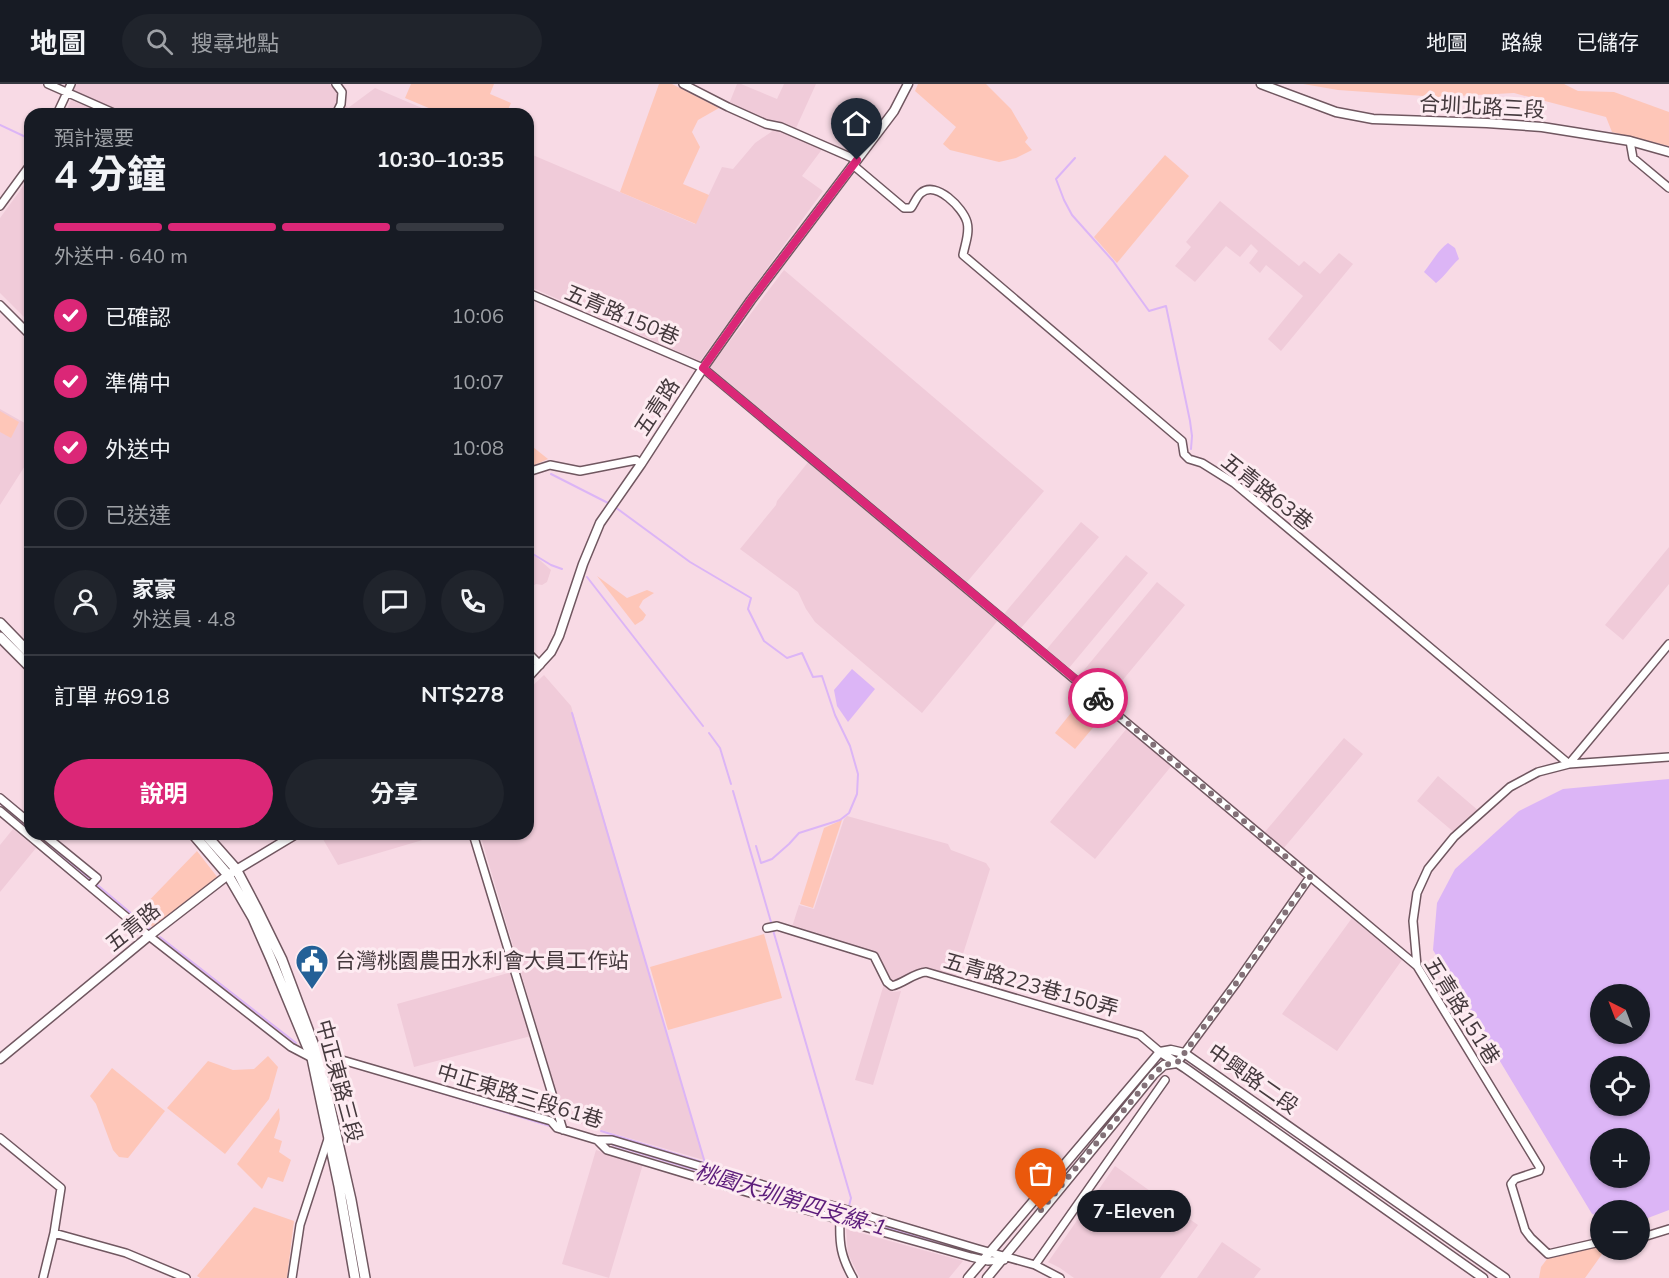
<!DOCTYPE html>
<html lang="zh-TW">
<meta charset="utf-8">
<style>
:root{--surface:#171b24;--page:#20242c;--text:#f1f3f6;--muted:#9ea1a6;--line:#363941;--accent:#db2777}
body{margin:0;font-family:Mulish,"Noto Sans TC",sans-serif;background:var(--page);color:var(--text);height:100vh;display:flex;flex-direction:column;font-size:22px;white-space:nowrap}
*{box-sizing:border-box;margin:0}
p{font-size:20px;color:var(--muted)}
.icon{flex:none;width:33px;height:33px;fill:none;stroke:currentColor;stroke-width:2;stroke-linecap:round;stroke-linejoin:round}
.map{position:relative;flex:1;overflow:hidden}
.panel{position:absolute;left:24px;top:24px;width:510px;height:732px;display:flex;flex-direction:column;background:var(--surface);border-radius:18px;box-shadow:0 2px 4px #0004}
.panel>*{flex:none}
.needle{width:39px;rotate:318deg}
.tools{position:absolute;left:1590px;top:900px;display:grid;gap:12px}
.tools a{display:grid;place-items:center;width:60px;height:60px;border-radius:50%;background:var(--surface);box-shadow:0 2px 4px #0004;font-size:30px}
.pin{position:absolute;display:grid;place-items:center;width:51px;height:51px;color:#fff;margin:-62px -26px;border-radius:50% 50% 50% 0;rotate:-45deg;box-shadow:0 0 6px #0007}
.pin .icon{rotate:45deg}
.courier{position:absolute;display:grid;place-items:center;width:60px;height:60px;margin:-30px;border:4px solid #db2777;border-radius:50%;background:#fff;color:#222;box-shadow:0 2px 8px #0007}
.bubble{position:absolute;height:42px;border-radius:21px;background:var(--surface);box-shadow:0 2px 4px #0004;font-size:20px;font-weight:700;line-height:42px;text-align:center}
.summary em{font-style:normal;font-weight:700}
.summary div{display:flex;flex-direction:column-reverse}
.summary{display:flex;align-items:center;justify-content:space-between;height:102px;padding:0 30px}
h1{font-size:39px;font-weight:700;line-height:45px}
.bar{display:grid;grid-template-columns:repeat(4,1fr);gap:9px 6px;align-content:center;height:72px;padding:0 30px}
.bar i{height:8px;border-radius:4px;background:var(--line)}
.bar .selected{background:var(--accent)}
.bar p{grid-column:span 4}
.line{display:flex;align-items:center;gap:15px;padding:0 30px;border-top:2px solid var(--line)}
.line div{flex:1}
.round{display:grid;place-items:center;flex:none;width:63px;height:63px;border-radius:32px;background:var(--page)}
ol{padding:0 30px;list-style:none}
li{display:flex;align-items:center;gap:18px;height:66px}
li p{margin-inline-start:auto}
li .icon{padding:6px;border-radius:50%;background:var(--accent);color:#fff;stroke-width:4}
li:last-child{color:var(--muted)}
li i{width:33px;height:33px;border:3px solid var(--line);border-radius:50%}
.button{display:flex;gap:12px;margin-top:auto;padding:12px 30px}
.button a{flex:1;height:69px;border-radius:36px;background:var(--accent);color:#fff;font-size:24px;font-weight:700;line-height:69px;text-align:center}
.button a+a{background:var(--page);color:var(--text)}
header{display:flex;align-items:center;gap:36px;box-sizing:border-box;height:84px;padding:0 30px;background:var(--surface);border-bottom:2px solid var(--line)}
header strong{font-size:28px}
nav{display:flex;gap:33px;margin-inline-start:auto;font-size:21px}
.search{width:420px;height:54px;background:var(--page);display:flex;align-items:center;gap:15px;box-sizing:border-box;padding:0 21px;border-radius:33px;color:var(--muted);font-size:22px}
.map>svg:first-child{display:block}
</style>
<header>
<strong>地圖</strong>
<div class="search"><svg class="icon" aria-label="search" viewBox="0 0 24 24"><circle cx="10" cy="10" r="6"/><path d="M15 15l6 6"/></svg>搜尋地點</div>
<nav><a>地圖</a><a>路線</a><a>已儲存</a></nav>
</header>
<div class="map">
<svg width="1669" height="1194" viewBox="0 0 1669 1194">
<rect width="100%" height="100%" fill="#f8dae5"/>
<path fill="#f0cbd9" d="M74,0H330L348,24L375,4L436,30H128L71,6Z
M737,0H741L777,15L784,0H816L796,44L778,37L765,35L729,20Z
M71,16L104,30H65Z
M777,44L823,64L802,92L823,107L700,277L528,202V69L695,140L722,83L733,85L755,59Z
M30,93V239L0,209V134Z
M1220,117L1299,182L1304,177L1320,190L1339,169L1353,180L1281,267L1268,255L1303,212L1266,181L1260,189L1249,179L1258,167L1251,160L1240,173L1226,162L1195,198L1175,182L1191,163L1186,158Z
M784,186L1044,407L967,498L710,283Z
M0,325L30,342V374L0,421Z
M809,377L999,535L922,629L815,538L806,525L798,508L740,465L776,421L777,417Z
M1081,438L1099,453L1021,544L1004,530Z
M1669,463V500L1623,556L1605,541Z
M528,469L531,472L533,470L551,486L547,498L542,501L536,500L531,503L528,514Z
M1126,471L1148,489L1069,584L1046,566Z
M1157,498L1185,521L1107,615L1079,592Z
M544,591L571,622L704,1076L564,1035L480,750H528V606Z
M1128,643L1173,680L1095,775L1050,738Z
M1344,654L1363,670L1283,765L1264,749Z
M1438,692L1480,728L1456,750L1417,717Z
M847,732L948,760L951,766L986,779L990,785L956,892L923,883L903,896L894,898L890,895L876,868L792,843L799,821L814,825L844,735Z
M13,745L36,764L0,808V761Z
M320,750H425L426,755L338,781Z
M1352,834L1402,876L1337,967L1282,930Z
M512,888L531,952L414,983L397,920Z
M884,900L893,908L901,907L873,1001L855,996Z
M596,1066L643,1080L609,1194L562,1180Z
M1115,1082L1198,1141L1160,1194H1074L1060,1184L1048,1178Z
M846,1145L963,1177L949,1194H860L848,1170Z
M1222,1158L1261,1185L1254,1194H1197Z"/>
<path fill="#fec6b8" d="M411,0H494L490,10L511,19L506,30H443L405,14Z
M659,0H672L719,24L698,36L692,48L700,63L683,100L709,111L696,140L620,108Z
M918,0H986L1011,25L1028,54L1025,58L1032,66L1016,74L999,78L950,66L943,60L956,43L915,7Z
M1303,0H1564L1578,7L1614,8L1669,28V62L1612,48L1606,33L1514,9L1438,13L1338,6Z
M1165,71L1189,92L1117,179L1094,153Z
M0,327L19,338L11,354L0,348Z
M528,359L548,375L528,384Z
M597,492L627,514L647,506L654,509L643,516L639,523L646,531L643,536L635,541Z
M1086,610L1107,627L1075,665L1055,649Z
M842,736L813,824L800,820L824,744Z
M197,767L218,794L154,844L137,829Z
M764,850L782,914L668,946L650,883Z
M268,972L278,983L269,1015L225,1070L167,1024L208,977L233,986L254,985Z
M112,984L165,1027L128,1074L119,1073L113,1066L96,1020L90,1012Z
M279,1024L280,1035L274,1054L282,1057L279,1068L291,1076L283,1098L268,1093L262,1105L237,1080Z
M254,1123L294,1137L287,1194H200L197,1192Z
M1600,1162V1166H1605L1585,1194H1539L1541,1183L1547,1175Z"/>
<path fill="#dcb5f6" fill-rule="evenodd" d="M1448,159L1455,164L1459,175C1450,183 1445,192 1436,199L1424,188C1432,178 1438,166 1448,159Z
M852,585L875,605L848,638L837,622L834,606Z
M1669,695V1126L1640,1137V1126H1600V1132L1592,1130L1433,866L1437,819L1455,785L1519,727L1563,705ZM1600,910H1640V950H1600ZM1640,982V1022H1600V982ZM1600,1054H1640V1094H1600Z"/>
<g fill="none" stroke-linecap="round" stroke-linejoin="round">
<path stroke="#dcb5f6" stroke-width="2" d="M0,41L30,55
M1075,74L1056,95L1064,116L1072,131L1113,177L1149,227L1166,222L1190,337L1192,352L1191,365
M551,390L610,420
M615,423L690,478L751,514L748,525L764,557L787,574L802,569L813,593L822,592L835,631L850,662L858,690L857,710L849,729L840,736L799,749L789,760L772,775L761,779L756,762
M528,467L551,481L562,485
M587,493L703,642
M572,629L705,1079L601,1047
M709,649L720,664L731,700
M733,707L771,838
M0,719L30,745
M45,757L151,846
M773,846L851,1114L849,1122
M160,853L296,959
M366,986L550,1042
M613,1061L970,1169"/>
<defs>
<path id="minor" d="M48,0L116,30
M336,0L342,8L341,20L336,30
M683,0L728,23L766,40L781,43L857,76
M57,30L71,0
M1630,57L1633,74L1669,104
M853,81L904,124H911C914,120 917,112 921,109C936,96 963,124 967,138C970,149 965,160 963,171L1182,357L1184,370L1189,375L1202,379L1234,399L1569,680
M0,122L30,81
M528,209L703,284L1417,882L1540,1084L1539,1087L1515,1095L1511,1100L1525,1146L1531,1154L1548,1170L1600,1158
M0,221L30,251
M528,388L550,381L580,387L636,376L641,380
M528,569L540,581
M1569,680L1669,560
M0,714L30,739
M0,727L149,852L291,963L312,974L319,975L325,971L551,1037L557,1044L597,1056H612L978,1165L1035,1181L1060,1194
M43,750L97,794L90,802
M473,750L563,1046
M767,844L777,842L874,872L887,898L892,902C904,899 914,889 926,888L1140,951L1160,968
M1417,882L1413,837L1417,809L1428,785L1454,753L1510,703L1538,688L1569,680L1669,673
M1177,979L1237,898L1310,793
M0,1054L61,1104L54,1149L43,1194
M597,1056L607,1066L840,1136L971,1173L988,1177L1004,1176
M840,1136C839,1160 841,1173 853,1194
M54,1149L126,1169L186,1194
M1640,1154L1669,1145
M1035,1181L1165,996
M292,1194L300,1141L328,1055"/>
<path id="tertiary" d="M1261,0L1336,28L1373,35L1487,39L1542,43L1630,57L1669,68
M528,593L551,568L559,552L583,480L600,439L641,380L703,284L751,216L894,27L908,0
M1160,968L1185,984L1483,1194
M0,975L149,852L228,791L296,750
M968,1194L1160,968L1171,966L1184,969L1505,1194
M987,1194L1154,990L1164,981L1177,979"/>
<path id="secondary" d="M0,539L30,570
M0,553L30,583
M193,750L228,791L253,834L271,875L312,974L339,1102L355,1194
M205,750L236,785L256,823L282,876L319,975L351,1116L365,1194"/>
</defs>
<use href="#minor" stroke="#705760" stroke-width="10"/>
<use href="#tertiary" stroke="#705760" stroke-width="11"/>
<use href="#secondary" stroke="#705760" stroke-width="12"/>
<use href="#minor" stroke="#fff" stroke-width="7"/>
<use href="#tertiary" stroke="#fff" stroke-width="8"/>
<use href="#secondary" stroke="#fff" stroke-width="9"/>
</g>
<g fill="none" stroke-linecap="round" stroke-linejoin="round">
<path stroke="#837178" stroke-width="6" stroke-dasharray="0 10.8" d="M1041,1126L1154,990L1164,981L1177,979L1237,898L1310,793L1098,614"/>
<path stroke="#db2777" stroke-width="8" d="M857,76L751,216L703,284L1098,614"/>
</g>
<defs>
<symbol id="civic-pin" viewBox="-11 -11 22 30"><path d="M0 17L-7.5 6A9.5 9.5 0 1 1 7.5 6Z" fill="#236097" stroke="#fdebf1"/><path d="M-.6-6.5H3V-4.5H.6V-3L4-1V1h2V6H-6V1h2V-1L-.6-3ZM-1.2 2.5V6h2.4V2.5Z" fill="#fff"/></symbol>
</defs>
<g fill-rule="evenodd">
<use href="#civic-pin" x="293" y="858" width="38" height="52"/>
</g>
<g text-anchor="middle" stroke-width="6" stroke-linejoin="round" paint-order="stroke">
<g font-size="21" fill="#44393d" stroke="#fdebf1">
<text transform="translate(1482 23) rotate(3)" y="7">合圳北路三段</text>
<text transform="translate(622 231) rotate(23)" y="7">五青路150巷</text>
<text transform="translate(657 323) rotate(-57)" y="7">五青路</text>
<text transform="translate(1267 408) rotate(38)" y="7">五青路63巷</text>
<text transform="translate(133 843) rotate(-39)" y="7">五青路</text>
<text transform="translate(1031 901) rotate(16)" y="7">五青路223巷150弄</text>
<text transform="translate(1462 927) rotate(58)" y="7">五青路151巷</text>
<text transform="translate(1253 995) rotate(35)" y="7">中興路二段</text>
<text transform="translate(339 997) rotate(75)" y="7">中正東路三段</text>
<text transform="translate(520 1012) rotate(17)" y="7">中正東路三段61巷</text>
</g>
<g font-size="21" fill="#44393d" stroke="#fdebf1" text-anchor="start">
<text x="335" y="884">台灣桃園農田水利會大員工作站</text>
</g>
<g font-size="22" font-style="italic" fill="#5c1d7b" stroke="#fdebf1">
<text transform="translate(791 1115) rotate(17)" y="8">桃園大圳第四支線-1</text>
</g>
</g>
</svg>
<div class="tools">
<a><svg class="needle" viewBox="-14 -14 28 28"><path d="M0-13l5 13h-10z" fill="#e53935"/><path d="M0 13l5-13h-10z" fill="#9ea1a6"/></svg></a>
<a><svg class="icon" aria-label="locate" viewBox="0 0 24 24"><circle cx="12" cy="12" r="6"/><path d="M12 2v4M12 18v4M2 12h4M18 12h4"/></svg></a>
<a>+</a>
<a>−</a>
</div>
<div class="pin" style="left:1041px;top:1126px;background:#ea580c"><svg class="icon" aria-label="bag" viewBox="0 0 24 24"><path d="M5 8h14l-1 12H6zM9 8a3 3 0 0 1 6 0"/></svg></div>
<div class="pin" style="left:857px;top:76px;background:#1f2937"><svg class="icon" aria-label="home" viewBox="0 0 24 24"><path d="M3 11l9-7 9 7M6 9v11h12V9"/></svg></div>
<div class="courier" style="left:1098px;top:614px"><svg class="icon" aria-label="bike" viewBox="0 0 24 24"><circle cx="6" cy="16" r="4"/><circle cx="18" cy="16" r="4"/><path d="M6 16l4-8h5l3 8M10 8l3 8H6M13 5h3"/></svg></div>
<div class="bubble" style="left:1077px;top:1106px;width:114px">7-Eleven</div>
<section class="panel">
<div class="summary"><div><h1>4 分鐘</h1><p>預計還要</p></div><em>10:30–10:35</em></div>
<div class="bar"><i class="selected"></i><i class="selected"></i><i class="selected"></i><i></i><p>外送中 · 640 m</p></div>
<ol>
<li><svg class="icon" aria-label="check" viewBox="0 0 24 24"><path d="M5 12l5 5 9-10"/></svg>已確認<p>10:06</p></li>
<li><svg class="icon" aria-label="check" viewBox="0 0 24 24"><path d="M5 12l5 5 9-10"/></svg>準備中<p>10:07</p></li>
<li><svg class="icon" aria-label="check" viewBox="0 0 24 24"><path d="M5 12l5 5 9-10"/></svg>外送中<p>10:08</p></li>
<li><i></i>已送達</li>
</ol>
<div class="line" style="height:108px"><a class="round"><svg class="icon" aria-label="person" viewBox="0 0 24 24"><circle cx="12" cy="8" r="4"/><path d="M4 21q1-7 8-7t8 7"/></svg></a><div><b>家豪</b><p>外送員 · 4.8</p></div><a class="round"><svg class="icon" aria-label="chat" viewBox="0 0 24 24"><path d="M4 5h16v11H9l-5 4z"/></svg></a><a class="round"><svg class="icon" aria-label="phone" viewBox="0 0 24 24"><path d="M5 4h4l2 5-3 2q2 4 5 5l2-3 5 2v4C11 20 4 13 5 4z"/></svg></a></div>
<div class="line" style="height:78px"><div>訂單 #6918</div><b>NT$278</b></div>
<div class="button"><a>說明</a><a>分享</a></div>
</section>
</div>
